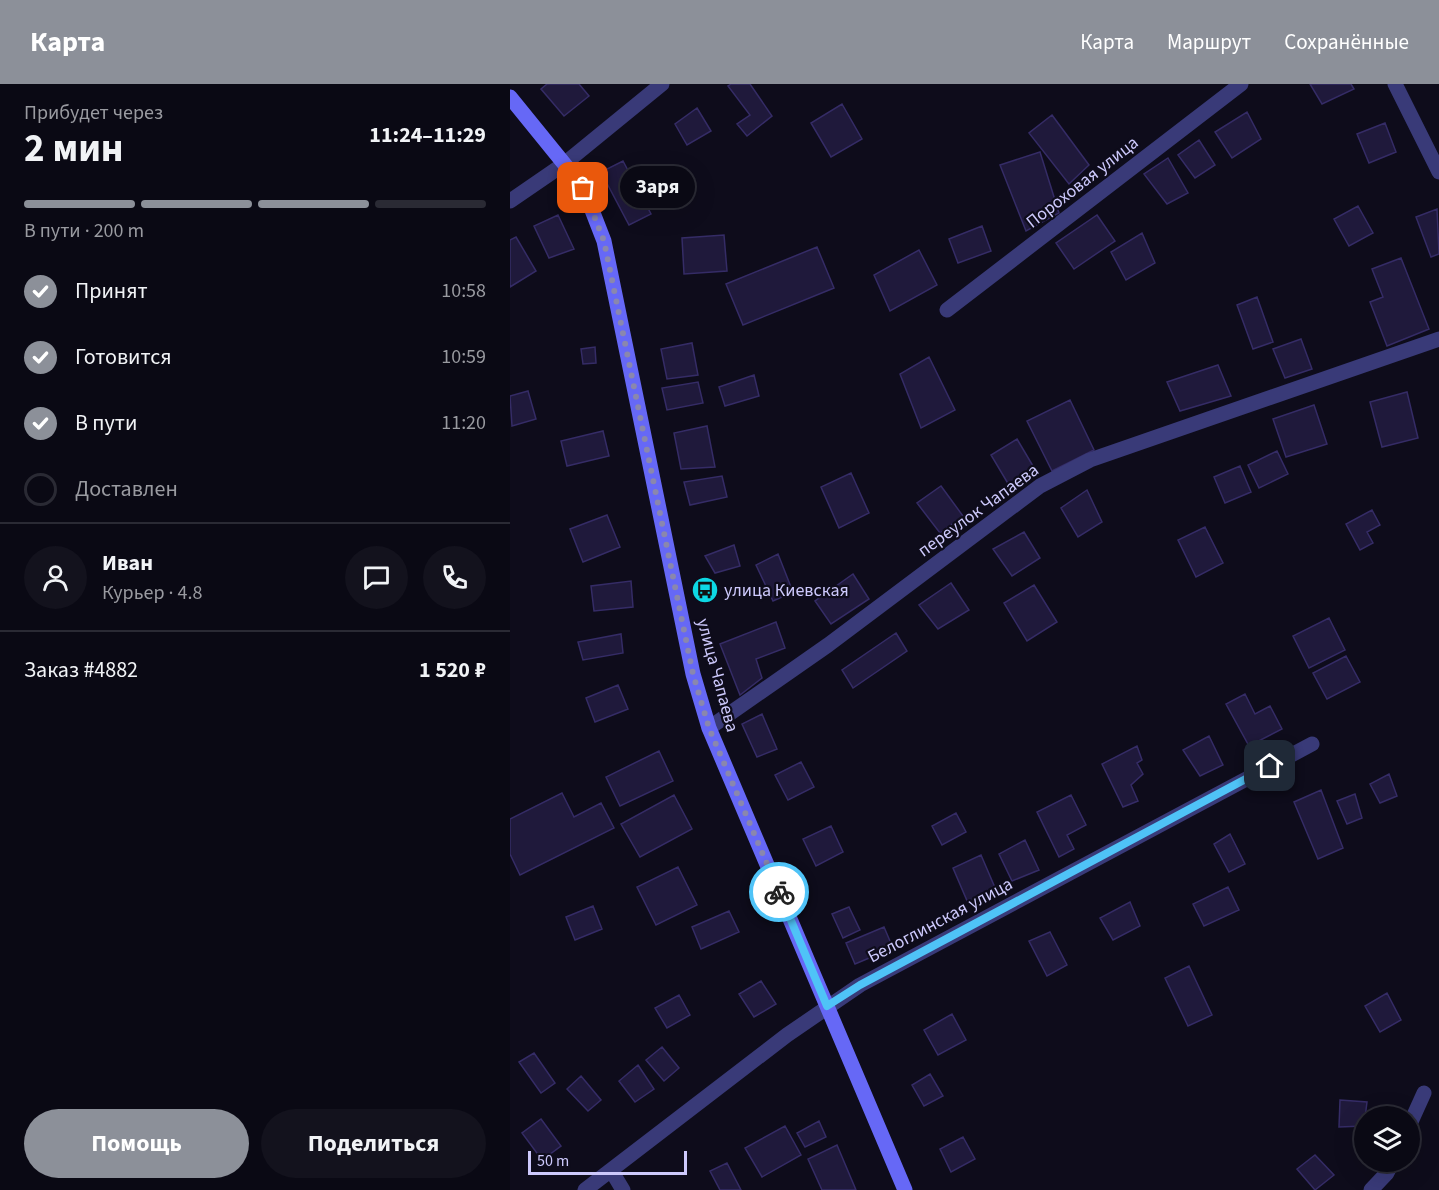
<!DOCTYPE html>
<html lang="ru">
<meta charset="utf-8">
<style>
:root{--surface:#0a0914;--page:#13121d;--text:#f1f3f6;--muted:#999aa0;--line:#2a2a34;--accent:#8c9099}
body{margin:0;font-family:"Source Sans 3",sans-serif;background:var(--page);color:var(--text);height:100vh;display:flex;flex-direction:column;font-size:22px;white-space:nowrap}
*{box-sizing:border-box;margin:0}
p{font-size:20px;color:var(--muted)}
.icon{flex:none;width:33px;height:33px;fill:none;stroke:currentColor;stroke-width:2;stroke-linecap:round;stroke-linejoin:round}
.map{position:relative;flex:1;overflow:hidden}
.side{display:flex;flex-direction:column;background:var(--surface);width:510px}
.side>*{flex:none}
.fabs{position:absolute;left:844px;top:1022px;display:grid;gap:12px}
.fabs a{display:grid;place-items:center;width:66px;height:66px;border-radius:50%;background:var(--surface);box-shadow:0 6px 24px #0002,0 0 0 2px var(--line);font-size:30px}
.scale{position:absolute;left:18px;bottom:15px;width:159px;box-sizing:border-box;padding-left:6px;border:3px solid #cdc9fc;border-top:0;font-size:16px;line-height:21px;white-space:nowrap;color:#cdc9fc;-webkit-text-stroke:4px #0e0c1b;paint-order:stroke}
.pin{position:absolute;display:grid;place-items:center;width:51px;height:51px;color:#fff;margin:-26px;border-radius:12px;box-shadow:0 3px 9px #0006}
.courier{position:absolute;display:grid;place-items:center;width:60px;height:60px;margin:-30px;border:4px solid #4fc3f7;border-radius:50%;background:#fff;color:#222;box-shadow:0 2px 8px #0007}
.bubble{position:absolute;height:42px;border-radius:21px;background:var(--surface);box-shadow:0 6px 24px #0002,0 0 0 2px var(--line);font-size:20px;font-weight:700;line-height:42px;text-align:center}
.overview em{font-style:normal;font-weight:700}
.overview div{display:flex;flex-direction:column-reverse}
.overview{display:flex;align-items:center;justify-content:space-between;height:102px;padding:0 24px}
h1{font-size:39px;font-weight:700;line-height:45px}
.bar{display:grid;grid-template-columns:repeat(4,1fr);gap:9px 6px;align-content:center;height:72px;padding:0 24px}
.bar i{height:8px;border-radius:4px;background:var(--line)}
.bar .active{background:var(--accent)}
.bar p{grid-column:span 4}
.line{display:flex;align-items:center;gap:15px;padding:0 24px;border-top:2px solid var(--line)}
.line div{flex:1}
.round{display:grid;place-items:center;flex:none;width:63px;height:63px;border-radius:32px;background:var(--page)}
ol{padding:0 24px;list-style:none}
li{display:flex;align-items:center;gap:18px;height:66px}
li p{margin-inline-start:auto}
li .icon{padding:6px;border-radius:50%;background:var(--accent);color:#fff;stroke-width:4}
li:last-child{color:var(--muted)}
li i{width:33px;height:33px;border:3px solid var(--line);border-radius:50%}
.button{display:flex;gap:12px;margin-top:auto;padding:12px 24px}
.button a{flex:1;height:69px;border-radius:36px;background:var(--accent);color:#fff;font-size:24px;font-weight:700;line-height:69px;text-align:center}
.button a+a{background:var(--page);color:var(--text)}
header{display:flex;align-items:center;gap:36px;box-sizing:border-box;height:84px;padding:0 30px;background:var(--accent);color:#fff}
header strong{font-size:28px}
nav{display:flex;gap:33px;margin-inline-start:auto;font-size:21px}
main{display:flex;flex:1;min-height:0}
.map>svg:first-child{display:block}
</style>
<header>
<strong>Карта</strong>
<nav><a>Карта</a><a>Маршрут</a><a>Сохранённые</a></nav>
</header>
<main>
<section class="side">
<div class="overview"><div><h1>2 мин</h1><p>Прибудет через</p></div><em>11:24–11:29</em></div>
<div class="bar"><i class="active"></i><i class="active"></i><i class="active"></i><i></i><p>В пути · 200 m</p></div>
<ol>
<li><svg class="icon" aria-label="check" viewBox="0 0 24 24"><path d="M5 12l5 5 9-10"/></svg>Принят<p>10:58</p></li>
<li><svg class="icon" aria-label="check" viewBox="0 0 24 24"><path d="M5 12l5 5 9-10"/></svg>Готовится<p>10:59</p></li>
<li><svg class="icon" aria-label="check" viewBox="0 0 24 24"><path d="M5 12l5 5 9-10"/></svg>В пути<p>11:20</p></li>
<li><i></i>Доставлен</li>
</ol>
<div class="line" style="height:108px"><a class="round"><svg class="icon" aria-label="person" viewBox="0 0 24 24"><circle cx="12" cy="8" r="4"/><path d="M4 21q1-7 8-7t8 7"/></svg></a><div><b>Иван</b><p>Курьер · 4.8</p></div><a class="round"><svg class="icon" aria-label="chat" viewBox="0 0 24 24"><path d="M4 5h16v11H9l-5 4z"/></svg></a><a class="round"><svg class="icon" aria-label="phone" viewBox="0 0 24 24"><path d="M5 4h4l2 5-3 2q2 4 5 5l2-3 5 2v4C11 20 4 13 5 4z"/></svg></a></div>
<div class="line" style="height:78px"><div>Заказ #4882</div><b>1 520 ₽</b></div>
<div class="button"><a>Помощь</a><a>Поделиться</a></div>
</section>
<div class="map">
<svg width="929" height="1106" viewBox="0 0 929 1106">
<rect width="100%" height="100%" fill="#0e0c1b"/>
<path fill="#1f193b" stroke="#352c66" stroke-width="1.5" d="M37,0H69L79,12L54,32L31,5Z
M221,0H240L262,32L237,52L227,40L240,31L218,2Z
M800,0H841L844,5L812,20Z
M332,20L352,55L321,73L301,39Z
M187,24L201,47L177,61L165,40Z
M737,28L751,55L722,74L705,48Z
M542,31L579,81L559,100L519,49Z
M875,39L886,68L859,79L847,50Z
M689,56L705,81L685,94L668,71Z
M530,68L549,129L516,147L490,81Z
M658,74L678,109L657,120L634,90Z
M113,77L141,130L119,141L91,88Z
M848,122L863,149L839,162L824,135Z
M927,125L929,170L921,173L906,133Z
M48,131L64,165L39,174L24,142Z
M587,131L605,157L564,185L546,159Z
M472,142L481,167L448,179L439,155Z
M632,149L645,179L616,196L601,168Z
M214,151L217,187L174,190L172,154Z
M6,153L26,187L0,203V156Z
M307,163L324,204L233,241L216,200Z
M409,166L427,201L380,227L364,191Z
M891,174L919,245L877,262L860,218L873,213L862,185Z
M747,213L763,258L743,265L727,221Z
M791,255L802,285L775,294L763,265Z
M182,259L188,291L157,295L151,265Z
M85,263L86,279L73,280L71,265Z
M419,273L445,326L411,344L390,290Z
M708,281L721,312L670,327L657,298Z
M244,291L249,312L215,322L209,303Z
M188,298L193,319L157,326L152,304Z
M18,307L26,335L2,342L0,312Z
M897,308L908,354L872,363L860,318Z
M560,316L584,366L542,387L517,337Z
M804,321L817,360L776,373L763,335Z
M197,342L205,383L171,385L164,349Z
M93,347L99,372L57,382L51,357Z
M507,355L526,387L500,403L481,371Z
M767,367L778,390L749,404L738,381Z
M730,382L741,408L715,419L704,393Z
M341,389L359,429L329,444L311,403Z
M212,392L217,413L180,421L174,398Z
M431,402L453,432L430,449L407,419Z
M577,406L592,438L568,453L551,424Z
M862,426L870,441L857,448L863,459L850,466L836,440Z
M97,431L110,463L73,478L60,445Z
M695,443L713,479L686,493L668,456Z
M514,448L530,474L502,492L483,465Z
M224,461L230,482L205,489L195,472Z
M268,470L283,508L263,517L246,481Z
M343,490L359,515L321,540L305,517Z
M121,497L123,523L84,527L81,502Z
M441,499L459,526L428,545L409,521Z
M524,501L547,538L517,557L494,519Z
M819,534L835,566L799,584L783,552Z
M266,538L275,564L246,575L252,594L230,611L210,560Z
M386,549L397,567L343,604L332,586Z
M111,550L113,569L73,576L68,558Z
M836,572L850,598L817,615L803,589Z
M108,601L118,625L85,638L76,614Z
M735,610L745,630L760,622L772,645L739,662L716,620Z
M252,630L267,665L247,673L232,640Z
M699,652L713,681L690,692L673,666Z
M627,662L632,676L627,679L633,690L621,701L628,717L613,723L592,680Z
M149,667L163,697L110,722L96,693Z
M291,678L304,703L278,716L265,691Z
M879,690L887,712L870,719L860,700Z
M811,706L833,764L808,775L784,718Z
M52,709L64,733L91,719L104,744L10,791L0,770V735Z
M845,710L852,734L837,740L827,717Z
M164,711L182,745L130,773L111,740Z
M561,711L576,741L557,751L564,765L549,773L527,728Z
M446,729L456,748L432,761L422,742Z
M321,742L333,768L306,782L293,755Z
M720,750L735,780L719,788L704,760Z
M515,756L529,786L502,797L489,770Z
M471,771L486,806L458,819L443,784Z
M168,783L187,821L146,841L127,803Z
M718,803L729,826L694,842L683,820Z
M620,818L630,842L603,856L590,834Z
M83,822L92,845L65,856L56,833Z
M339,823L350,846L333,854L322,830Z
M219,827L229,848L191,865L182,843Z
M374,843L383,864L345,880L336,859Z
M540,848L557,881L537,892L519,857Z
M679,882L702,931L678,942L655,894Z
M251,897L266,920L244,933L229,910Z
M877,909L891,936L870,948L855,922Z
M169,911L180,931L157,944L145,924Z
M442,930L456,956L428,971L414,946Z
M152,963L169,984L154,997L136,976Z
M24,969L45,999L31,1009L9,978Z
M128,981L144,1005L125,1018L109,997Z
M420,990L433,1012L414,1022L402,1001Z
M71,992L91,1016L78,1027L57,1005Z
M830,1016L857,1018L854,1042L829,1043Z
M31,1035L51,1062L32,1076L12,1049Z
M309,1037L316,1053L295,1063L287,1049Z
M275,1042L291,1071L252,1093L235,1064Z
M453,1053L465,1075L441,1088L430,1065Z
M327,1061L346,1106H312L298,1075Z
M805,1071L824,1091L805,1106L787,1085Z
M217,1079L231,1106H210L200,1087Z"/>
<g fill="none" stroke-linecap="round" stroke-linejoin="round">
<path stroke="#393a78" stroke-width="15" d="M885,0L929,88
M0,117L54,80L152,0
M437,226L731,0
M199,644L318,561L530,402L580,376L929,255
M900,1040L914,1009
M101,1086L113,1106
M75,1106L277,951L350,901L802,660
M861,1106L877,1089L883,1077"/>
<path stroke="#6668f6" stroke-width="15" d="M0,13L73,103L94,157L183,590L199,644L395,1106"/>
</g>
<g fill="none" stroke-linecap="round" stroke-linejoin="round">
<path stroke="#8a87ad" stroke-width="6" stroke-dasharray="0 10.8" d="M73,104L94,157L183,590L199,644L269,808"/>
<path stroke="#4fc3f7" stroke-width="8" d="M269,808L317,922L350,901L760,682"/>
</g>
<defs>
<symbol id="bus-disc" viewBox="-11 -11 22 22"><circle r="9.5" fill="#0dd8e4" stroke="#0e0c1b"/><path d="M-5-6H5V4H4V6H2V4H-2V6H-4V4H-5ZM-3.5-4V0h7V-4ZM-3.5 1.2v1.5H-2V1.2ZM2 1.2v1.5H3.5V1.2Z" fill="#111"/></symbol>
</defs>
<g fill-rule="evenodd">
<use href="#bus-disc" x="180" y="491" width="30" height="30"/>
</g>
<g text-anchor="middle" stroke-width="4.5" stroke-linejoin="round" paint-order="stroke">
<g font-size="18" fill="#cdc9fc" stroke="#0e0c1b">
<text transform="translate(572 98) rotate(-38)" y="6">Пороховая улица</text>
<text transform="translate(468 426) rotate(-36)" y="6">переулок Чапаева</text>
<text transform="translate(208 591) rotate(75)" y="6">улица Чапаева</text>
<text transform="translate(430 836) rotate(-28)" y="6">Белоглинская улица</text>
</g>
<g font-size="18" fill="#cdc9fc" stroke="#0e0c1b" text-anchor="start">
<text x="214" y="512">улица Киевская</text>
</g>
</g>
</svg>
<div class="fabs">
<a><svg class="icon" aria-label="layers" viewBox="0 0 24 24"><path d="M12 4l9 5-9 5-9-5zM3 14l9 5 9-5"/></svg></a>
</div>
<div class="scale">50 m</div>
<div class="pin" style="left:73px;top:104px;background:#ea580c"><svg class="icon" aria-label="bag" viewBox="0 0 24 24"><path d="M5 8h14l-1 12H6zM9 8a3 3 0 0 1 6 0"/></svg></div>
<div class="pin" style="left:760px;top:682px;background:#1f2937"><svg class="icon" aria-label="home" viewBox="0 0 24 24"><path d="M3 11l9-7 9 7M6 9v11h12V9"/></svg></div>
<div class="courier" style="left:269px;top:808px"><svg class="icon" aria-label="bike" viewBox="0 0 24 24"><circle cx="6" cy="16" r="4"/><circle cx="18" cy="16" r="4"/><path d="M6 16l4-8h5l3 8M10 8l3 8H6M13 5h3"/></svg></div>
<div class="bubble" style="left:110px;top:82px;width:75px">Заря</div>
</div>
</main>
